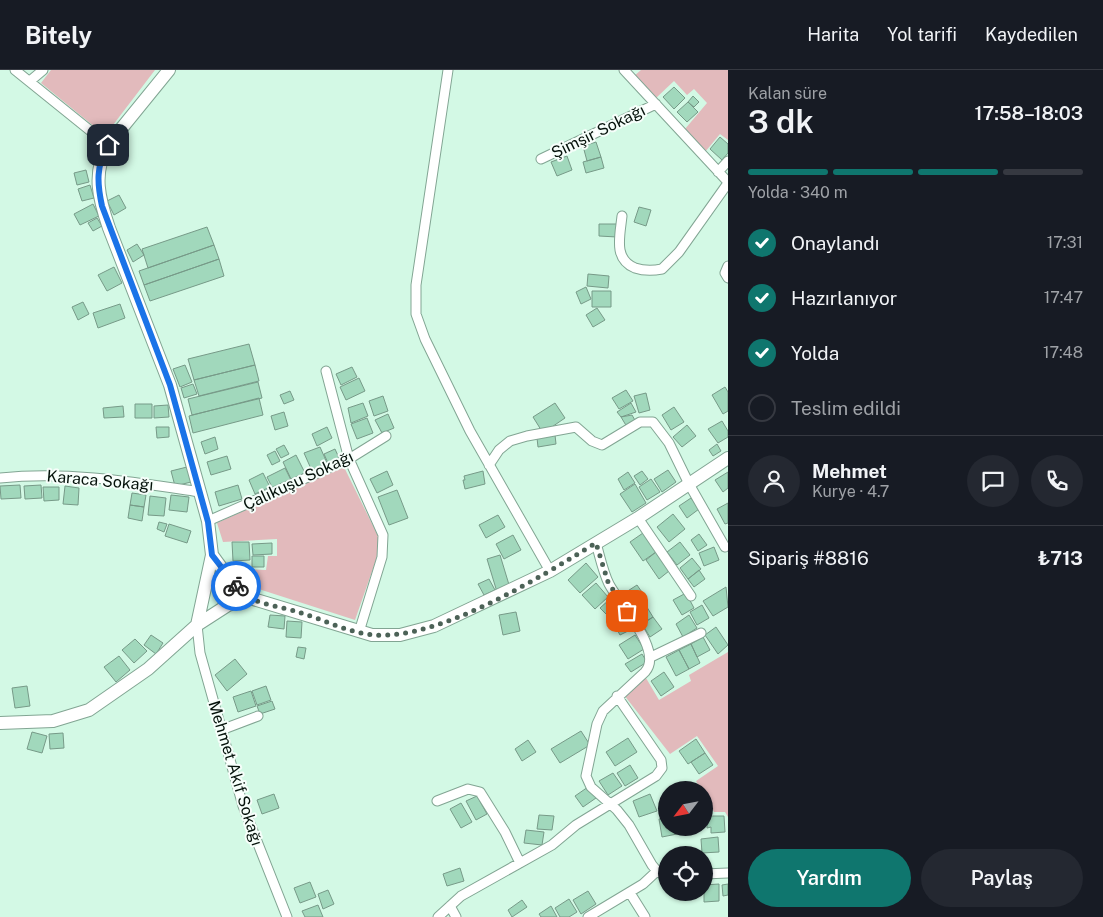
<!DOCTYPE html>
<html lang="tr">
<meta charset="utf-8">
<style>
:root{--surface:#171b24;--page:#242831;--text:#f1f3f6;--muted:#9ea1a6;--line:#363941;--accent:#0f766e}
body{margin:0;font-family:"Public Sans",sans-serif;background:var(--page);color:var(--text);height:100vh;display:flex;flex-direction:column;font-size:19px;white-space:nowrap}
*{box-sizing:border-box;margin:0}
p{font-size:16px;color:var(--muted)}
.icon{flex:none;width:28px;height:28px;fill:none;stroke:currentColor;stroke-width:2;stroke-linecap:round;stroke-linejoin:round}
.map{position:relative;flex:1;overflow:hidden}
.panel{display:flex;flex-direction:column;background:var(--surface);width:375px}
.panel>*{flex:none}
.needle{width:32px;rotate:238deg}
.tools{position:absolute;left:658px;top:711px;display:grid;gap:10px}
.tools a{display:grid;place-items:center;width:55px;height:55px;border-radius:50%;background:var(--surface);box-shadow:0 1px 4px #0004;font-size:25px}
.pin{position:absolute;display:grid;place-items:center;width:42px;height:42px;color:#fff;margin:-21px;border-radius:10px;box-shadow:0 2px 8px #0006}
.courier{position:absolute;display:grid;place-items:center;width:50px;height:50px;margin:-25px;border:4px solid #1a73e8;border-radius:50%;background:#fff;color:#222;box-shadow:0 1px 6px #0007}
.overview em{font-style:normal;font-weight:600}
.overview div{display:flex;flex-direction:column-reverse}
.overview{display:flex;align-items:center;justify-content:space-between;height:85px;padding:0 20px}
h1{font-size:32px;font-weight:600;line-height:38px}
.bar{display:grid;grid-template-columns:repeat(4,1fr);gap:8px 5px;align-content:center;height:60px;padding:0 20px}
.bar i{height:6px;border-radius:4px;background:var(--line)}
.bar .on{background:var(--accent)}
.bar p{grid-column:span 4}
.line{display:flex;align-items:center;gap:12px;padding:0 20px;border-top:1px solid var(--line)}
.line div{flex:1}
.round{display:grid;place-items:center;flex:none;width:52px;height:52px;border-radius:26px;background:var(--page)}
ol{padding:0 20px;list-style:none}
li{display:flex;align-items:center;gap:15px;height:55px}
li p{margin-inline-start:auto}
li .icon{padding:5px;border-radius:50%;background:var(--accent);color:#fff;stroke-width:4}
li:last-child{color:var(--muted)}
li i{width:28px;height:28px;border:2px solid var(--line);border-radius:50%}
.primary-button{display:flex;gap:10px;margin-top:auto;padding:10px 20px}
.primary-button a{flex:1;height:58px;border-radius:30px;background:var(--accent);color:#fff;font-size:20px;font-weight:600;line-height:58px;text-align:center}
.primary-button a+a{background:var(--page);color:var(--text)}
header{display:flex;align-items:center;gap:30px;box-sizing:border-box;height:70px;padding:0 25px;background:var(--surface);border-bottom:1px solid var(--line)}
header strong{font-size:24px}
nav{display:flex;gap:28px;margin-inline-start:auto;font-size:18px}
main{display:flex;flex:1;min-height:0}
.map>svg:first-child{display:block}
</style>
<header>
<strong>Bitely</strong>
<nav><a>Harita</a><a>Yol tarifi</a><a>Kaydedilen</a></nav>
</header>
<main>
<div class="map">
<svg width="728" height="847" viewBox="0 0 728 847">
<rect width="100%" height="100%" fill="#d3f9e5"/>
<path fill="#e2babc" d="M51,0H155L113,55L96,58L41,13Z
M641,0H728V70L720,64L705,82L685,59L707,33L694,19L687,25L674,11L656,28L634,6Z
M343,395L380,470L376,490L355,550L246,515L234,502L241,499L266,500L268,486H277V469L223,472L217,453Z
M728,582V747L725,742H714L704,724V720H701L696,711L718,696L697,666L670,684L624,625L646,608L659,630L691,611L689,605Z"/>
<path fill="#a1d8bc" stroke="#779a88" d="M674,17L685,28L674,39L663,27Z
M693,26L699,32L694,37L688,32Z
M688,32L698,42L687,52L677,42Z
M720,67L728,74V83L722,90L710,79Z
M596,72L601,87L587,91L583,76Z
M567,86L572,100L557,106L551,92Z
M601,87L604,98L586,103L583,92Z
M86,100L89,112L77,115L74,103Z
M90,115L94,128L82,131L78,119Z
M119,125L126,138L114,145L107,131Z
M93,134L99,146L80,155L74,144Z
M639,137L651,140L646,156L634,152Z
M97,148L102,156L93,161L88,153Z
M599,154H617V167L599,166Z
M207,157L214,175L148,198L142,179Z
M137,174L144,185L133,192L127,180Z
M214,175L219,189L144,215L139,201Z
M219,189L224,206L150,231L144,215Z
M114,197L122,213L107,221L98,205Z
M588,204L609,206L608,218L587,216Z
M586,217L591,229L581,234L576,222Z
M592,221H611V237H592Z
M83,232L89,244L78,250L72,237Z
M120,234L125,248L98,258L93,243Z
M597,238L605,250L593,257L586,245Z
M249,274L255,295L194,310L188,289Z
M185,295L192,312L180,317L173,299Z
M255,295L259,311L199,326L194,310Z
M352,297L357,307L341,315L336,304Z
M359,308L365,321L346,330L340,317Z
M258,312L262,328L192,345L188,329Z
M193,314L197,324L184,328L181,318Z
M725,317L728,322V341L723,344L712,325Z
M626,320L633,331L619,339L612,328Z
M290,321L294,330L284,334L280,325Z
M646,323L650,340L639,343L634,326Z
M383,326L388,341L374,346L369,331Z
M259,328L263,345L193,363L189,346Z
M363,333L368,346L351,353L348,338Z
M555,333L565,348L543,363L533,347Z
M631,333L636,342L621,347L617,342Z
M135,334H152V348H135Z
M168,335L169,347L154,348V336Z
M123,336L124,347L104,348L103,338Z
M674,337L684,352L671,360L662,345Z
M284,342L288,356L275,360L271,346Z
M388,344L394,358L382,363L375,350Z
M632,345L636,352L627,357L621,347Z
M367,348L373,363L357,369L351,354Z
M722,351L728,361V367L718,373L708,359Z
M687,355L696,366L682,377L673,367Z
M156,357H169V367L157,368Z
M327,357L332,368L317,376L312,364Z
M555,365L556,374L538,377L537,368Z
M215,367L218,379L205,384L201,372Z
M717,374L721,381L713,386L709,380Z
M284,375L289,384L281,388L276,379Z
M320,377L328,395L312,401L304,383Z
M335,379L339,388L328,393L324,384Z
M275,381L280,391L272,395L267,385Z
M296,385L305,403L291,409L283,392Z
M227,386L231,399L211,405L207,392Z
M187,397L191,412L175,416L171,401Z
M285,398L291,410L273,419L267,407Z
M668,400L676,412L662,422L654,409Z
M387,401L393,415L377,423L370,409Z
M483,401L485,414L465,419L463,410H465L464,406Z
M642,401L648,409L640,415L634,406Z
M628,402L635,413L624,420L618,409Z
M728,402V418L723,422L715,410Z
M263,403L270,417L255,424L249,410Z
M651,409L660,422L647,430L639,417Z
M635,414L646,433L632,442L620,424Z
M20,415L21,428L1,429L0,416Z
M41,415L42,428L25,429L24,416Z
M238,415L242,429L219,436L215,422Z
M65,416L79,418L78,435L63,434Z
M43,417H59V430L44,431Z
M397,420L408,448L389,455L378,427Z
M132,423L146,425L144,437L130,435Z
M171,425L189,427L187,442L169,440Z
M150,426L166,428L164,446L148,445Z
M691,428L699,439L687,448L679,436Z
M728,433V453L725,454L717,439Z
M130,435L144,437L142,451L128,448Z
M673,444L685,459L669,472L657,457Z
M498,445L505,457L486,468L479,455Z
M159,452L167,454L164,462L157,459Z
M169,454L191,461L187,473L165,466Z
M643,463L656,482L643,491L630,472Z
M699,464L707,475L698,481L691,470Z
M513,465L521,480L504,489L496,474Z
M232,472H249L250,490L233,491Z
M680,472L690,485L677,495L667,482Z
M272,473V484L253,485L252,474Z
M714,477L719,490L704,496L699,483Z
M656,482L669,501L659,509L646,490Z
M500,485L510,518L497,522L487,489Z
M252,486H264V497H252Z
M692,488L701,499L688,509L680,498Z
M586,493L598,507L580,523L568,510Z
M699,500L705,509L694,517L688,509Z
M489,509L495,520L484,525L478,514Z
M596,513L608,527L595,539L582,525Z
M637,515L646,528L631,538L623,524Z
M726,517L728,537L713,546L703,531Z
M686,523L694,538L682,545L673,530Z
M610,529L620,540L611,549L600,538Z
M645,534L653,547L642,554L634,541Z
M702,535L709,548L697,555L690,542Z
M516,542L520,561L503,565L499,545Z
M270,545L285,546L284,559L268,557Z
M689,545L697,558L683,567L676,554Z
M625,546L632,559L620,565L613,552Z
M653,547L662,559L650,567L642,554Z
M287,551L302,552L301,568L286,567Z
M716,557L728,575L718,584L705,565Z
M151,565L163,573L156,584L144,575Z
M635,565L644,579L628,589L619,575Z
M703,567L710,580L697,587L691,574Z
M135,569L147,581L134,593L122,580Z
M691,574L700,593L689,599L679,580Z
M298,577L306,578L304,589L296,587Z
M679,580L689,599L676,606L666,587Z
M642,584L647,592L631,602L625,594Z
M119,586L130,600L116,612L104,597Z
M235,589L247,604L227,621L215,605Z
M664,602L674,617L661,626L651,611Z
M27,616L30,636L15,638L12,618Z
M266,616L271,630L257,635L252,621Z
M251,621L256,636L238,642L233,627Z
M272,631L275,639L260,644L257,636Z
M581,661L590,675L560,693L551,679Z
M32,662L47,666L42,683L27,679Z
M63,663L64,678L50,679L49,664Z
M628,668L637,682L615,696L606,682Z
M696,669L705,683L688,694L679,681Z
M528,670L536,682L522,691L515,679Z
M705,683L713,695L699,704L691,692Z
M630,695L638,708L625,716L617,703Z
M613,703L622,716L608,725L599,711Z
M588,717L596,728L583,737L575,726Z
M274,724L279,738L262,744L257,730Z
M650,724L657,741L639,747L633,731Z
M477,726L487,744L476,750L466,731Z
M461,733L472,752L461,758L450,739Z
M539,745L554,746L552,760L537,759Z
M707,746H724L725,762L711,763V757L707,758Z
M666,748V758H681L682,763L662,767L659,749Z
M526,760L544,762L542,775L524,773Z
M718,767L719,782L702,783L701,769Z
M460,798L464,811L447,816L443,804Z
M310,812L316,827L300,833L294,818Z
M719,814V831L704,832V815Z
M728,814V825L723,826L722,815Z
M328,820L334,834L323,839L318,824Z
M588,821L596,834L581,844L573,830Z
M569,829L577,842L569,847H560L555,838Z
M522,830L527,837L512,847L508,840Z
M318,835L323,847H305L302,841Z
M551,836L557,847H541L539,844Z"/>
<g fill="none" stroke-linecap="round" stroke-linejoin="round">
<defs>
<path id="street" d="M15,0L108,75
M448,0L416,215V244L425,269L470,361L550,501
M624,0L728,112
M30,11L43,0
M541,89L656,34
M718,102L728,91
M622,146C620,166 613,189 635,198C644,201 652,201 662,199L679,182L728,113
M728,196L725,203L728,208
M326,301L349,389L383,465L382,487L359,562
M489,395L499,380L510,371L527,366L576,357L592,371L602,375L640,352H653L669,373L689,414L725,477
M0,408C68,401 133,412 200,422
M638,448L691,526
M208,451L349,389L386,366
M596,473C600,487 603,502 609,514C620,535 664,581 645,602L603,641L597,654L586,706L591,717L617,740L629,755L652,795L657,801L666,804
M197,555L200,583L243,736L287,847
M651,587L701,563
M221,660L258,646
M437,731L468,719L480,722L505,762L520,793
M704,804L728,803
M630,823L645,847
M450,836L456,847
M438,847L461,826L552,775L576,755L656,706L662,698L661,690L617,626
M588,847L643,814L657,801"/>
<path id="secondary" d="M169,0L108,75C92,103 99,129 109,158L170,315L208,451L212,485
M197,555L212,485L231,511L250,528
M0,653L53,651L89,640L148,599L197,555L228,535L250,528L372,565H400L434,556L550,501L638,448L728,388"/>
</defs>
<use href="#street" stroke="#82a593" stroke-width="11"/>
<use href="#secondary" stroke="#82a593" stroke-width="14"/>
<use href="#street" stroke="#fff" stroke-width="9"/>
<use href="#secondary" stroke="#fff" stroke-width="12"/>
</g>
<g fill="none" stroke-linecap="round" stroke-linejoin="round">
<path stroke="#4c6257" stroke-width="5" stroke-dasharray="0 9" d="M236,516C240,520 245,526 250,528C264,535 286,538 301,543C325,550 349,563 374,565C440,570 540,507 596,473L608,512L627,541"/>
<path stroke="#1a73e8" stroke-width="6" d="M108,75C96,96 97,113 102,136L170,315L208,452L212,485L236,516"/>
</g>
<g text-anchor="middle" stroke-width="4" stroke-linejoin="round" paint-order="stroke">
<g font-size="16" fill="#04110a" stroke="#f6fefa">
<text transform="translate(598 61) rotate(-26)" y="6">Şimşir Sokağı</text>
<text transform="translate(100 410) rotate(5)" y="6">Karaca Sokağı</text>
<text transform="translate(298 410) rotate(-25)" y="6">Çalıkuşu Sokağı</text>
<text transform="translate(236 703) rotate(73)" y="6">Mehmet Akif Sokağı</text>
</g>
</g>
</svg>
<div class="tools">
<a><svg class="needle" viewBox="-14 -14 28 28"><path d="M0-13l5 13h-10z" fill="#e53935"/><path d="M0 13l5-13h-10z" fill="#9ea1a6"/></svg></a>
<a><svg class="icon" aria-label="locate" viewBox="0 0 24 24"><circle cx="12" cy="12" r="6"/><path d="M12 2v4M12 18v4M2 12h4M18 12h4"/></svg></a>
</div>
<div class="pin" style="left:627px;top:541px;background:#ea580c"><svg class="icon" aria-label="bag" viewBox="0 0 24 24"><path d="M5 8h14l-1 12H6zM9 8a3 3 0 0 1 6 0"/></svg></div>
<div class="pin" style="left:108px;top:75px;background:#1f2937"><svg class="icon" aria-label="home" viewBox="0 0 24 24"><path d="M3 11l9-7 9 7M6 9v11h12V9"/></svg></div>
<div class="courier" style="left:236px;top:516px"><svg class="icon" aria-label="bike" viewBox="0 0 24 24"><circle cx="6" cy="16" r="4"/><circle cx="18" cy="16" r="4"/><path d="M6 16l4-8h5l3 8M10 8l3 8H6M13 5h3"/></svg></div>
</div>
<section class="panel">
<div class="overview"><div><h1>3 dk</h1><p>Kalan süre</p></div><em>17:58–18:03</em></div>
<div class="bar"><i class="on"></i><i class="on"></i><i class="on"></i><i></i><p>Yolda · 340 m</p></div>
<ol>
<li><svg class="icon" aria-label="check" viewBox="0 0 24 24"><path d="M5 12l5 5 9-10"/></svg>Onaylandı<p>17:31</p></li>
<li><svg class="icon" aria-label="check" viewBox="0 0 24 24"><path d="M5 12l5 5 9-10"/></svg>Hazırlanıyor<p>17:47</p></li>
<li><svg class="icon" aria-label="check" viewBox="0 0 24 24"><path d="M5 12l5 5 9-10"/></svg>Yolda<p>17:48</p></li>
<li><i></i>Teslim edildi</li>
</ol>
<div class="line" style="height:90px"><a class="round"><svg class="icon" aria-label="person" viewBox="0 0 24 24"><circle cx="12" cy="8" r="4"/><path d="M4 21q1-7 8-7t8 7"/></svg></a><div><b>Mehmet</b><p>Kurye · 4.7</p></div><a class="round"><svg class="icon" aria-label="chat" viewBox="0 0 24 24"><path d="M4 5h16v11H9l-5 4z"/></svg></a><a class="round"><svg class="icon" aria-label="phone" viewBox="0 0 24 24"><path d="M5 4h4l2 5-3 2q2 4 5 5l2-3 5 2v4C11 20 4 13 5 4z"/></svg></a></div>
<div class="line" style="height:65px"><div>Sipariş #8816</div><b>₺713</b></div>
<div class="primary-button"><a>Yardım</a><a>Paylaş</a></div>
</section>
</main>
